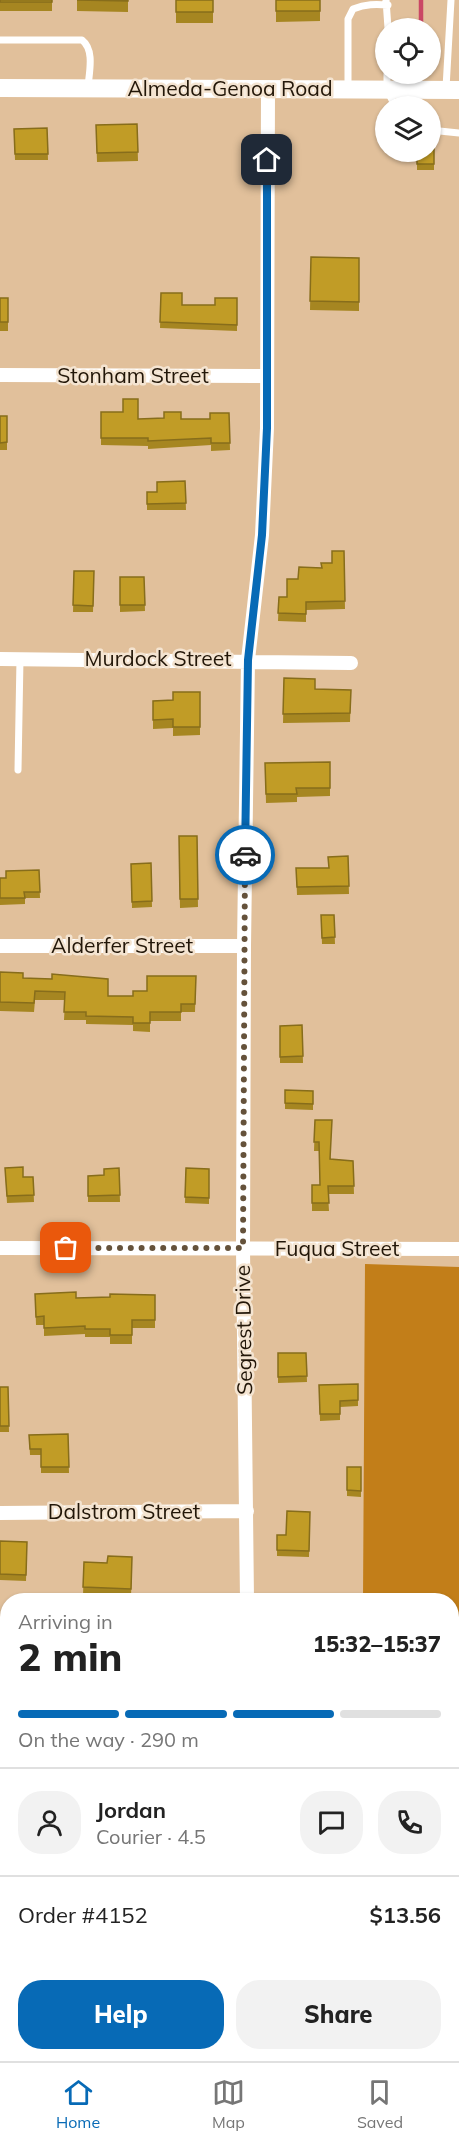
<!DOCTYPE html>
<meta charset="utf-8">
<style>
:root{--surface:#fff;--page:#f2f2f2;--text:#222;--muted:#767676;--line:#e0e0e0;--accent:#076ab6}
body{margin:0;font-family:Mulish,sans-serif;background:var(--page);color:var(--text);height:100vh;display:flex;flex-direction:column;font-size:22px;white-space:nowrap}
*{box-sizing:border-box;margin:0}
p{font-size:20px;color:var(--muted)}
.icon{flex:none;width:33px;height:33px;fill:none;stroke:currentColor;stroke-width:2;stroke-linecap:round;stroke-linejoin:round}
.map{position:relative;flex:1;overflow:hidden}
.details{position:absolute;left:0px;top:1593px;width:459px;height:468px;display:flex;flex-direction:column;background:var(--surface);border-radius:24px 24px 0 0;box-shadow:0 2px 4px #0004}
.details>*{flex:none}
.fabs{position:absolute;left:375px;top:18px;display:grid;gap:12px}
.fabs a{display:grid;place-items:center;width:66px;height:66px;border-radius:50%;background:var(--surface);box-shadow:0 2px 4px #0004;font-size:30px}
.pin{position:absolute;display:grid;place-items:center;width:51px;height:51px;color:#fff;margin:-26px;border-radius:12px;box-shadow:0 3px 9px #0006}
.courier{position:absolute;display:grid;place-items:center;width:60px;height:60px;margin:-30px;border:4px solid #076ab6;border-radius:50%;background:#fff;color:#222;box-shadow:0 2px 8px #0007}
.head em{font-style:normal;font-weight:800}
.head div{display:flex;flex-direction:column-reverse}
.head{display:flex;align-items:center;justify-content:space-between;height:102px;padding:0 18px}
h1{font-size:39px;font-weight:800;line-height:45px}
.bar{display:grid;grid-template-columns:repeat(4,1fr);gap:9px 6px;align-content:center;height:72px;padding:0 18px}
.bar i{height:8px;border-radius:4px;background:var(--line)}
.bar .selected{background:var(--accent)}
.bar p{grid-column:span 4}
.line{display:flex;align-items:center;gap:15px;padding:0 18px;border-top:2px solid var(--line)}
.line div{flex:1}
.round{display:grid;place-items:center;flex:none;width:63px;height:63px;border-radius:24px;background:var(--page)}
.primary-button{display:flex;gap:12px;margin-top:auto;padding:12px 18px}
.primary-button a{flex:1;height:69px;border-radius:24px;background:var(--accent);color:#fff;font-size:24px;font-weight:800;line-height:69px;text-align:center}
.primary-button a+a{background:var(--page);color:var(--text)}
.dock{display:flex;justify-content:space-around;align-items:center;height:84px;border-top:2px solid var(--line);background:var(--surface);font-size:16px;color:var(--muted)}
.dock a{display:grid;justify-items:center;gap:3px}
.dock .selected{color:var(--accent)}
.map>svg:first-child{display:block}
</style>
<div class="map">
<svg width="459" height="2061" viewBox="0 0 459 2061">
<rect width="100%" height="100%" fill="#e1c09b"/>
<path fill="#cc9757" d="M452,1838H459V2061H362V2054H452Z"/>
<path fill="#c27e19" d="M365,1264L459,1267V1838H452V1600H363Z"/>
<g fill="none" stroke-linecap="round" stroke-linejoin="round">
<path stroke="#ca4765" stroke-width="4.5" d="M421,24V0"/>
<path stroke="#fff" stroke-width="7" d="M386,0L388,28
M0,40H82C95,50 89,73 88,87
M387,74V90L395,106
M446,88L451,0
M348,89V19L353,9C366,4 375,4 388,5
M430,130L459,133
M18,770L20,659"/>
<path stroke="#fff" stroke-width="14" d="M0,375L266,376
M0,659L351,663
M0,946H244
M0,1248L459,1249
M0,1513L247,1511
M247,1600L243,1248L244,946L248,660L262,535L267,428L268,89
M0,1775H8
M0,2033H8
M246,2061V2054"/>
<path stroke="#fff" stroke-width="18" d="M0,88L459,90"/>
</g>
<path fill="#a68621" d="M0,0H52V11H0Z
M77,0H128V12L77,11Z
M176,0H213V23H176Z
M276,0H320V21L276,22Z
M137,124L138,161L97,162L96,125Z
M47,128L48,160H15L14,129Z
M434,141V170H417V152Z
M311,257L359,258V311L310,310Z
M161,293L182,305H215L237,298V331L160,328Z
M0,298H8V331H0Z
M101,412L138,419H210L229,413L230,450L211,451V445L148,449V446L101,445Z
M0,416H7V450H0Z
M185,481L186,510H147V492H157Z
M344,551L345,609L306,610V622L278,621L279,597H287L298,579L332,563Z
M74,571H94L93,612H73Z
M120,577H144L145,611L120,612Z
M284,678L315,689L351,690L350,722L283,723Z
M200,692V735L173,736V728L153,729V701L173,700Z
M330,762V796L297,797V802L266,803L265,763Z
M179,836H197L198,907L180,908Z
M348,856L349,894L297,895L296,868H328Z
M151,863L152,907L132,908L131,864Z
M39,870L40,898H25V904L0,905V878H6Z
M321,915H334L335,944H322Z
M0,972L23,978L108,996H133L196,976L195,1012H181V1021H150V1032L133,1031V1025L86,1024V1020H64L65,1000H35L34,1012L0,1011Z
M302,1025L303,1063H280V1026Z
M285,1090L313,1091V1110L285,1109Z
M315,1120L331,1159L353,1161L354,1194H328L329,1211H312V1185H320L319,1151H314Z
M5,1168L23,1177H33L34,1202L7,1203Z
M119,1168L120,1202H88V1176L104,1175Z
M186,1168L209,1169V1204L185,1203Z
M35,1294L76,1298L110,1297L155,1295V1328H132V1344H110V1337H85V1334L44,1336V1325H36Z
M278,1353H306L307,1382L278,1383Z
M358,1384V1406L340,1407V1420L320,1421L319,1385Z
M0,1387H8L9,1432H0Z
M68,1434L69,1473H41V1455H30L29,1435Z
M347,1467H361V1497L347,1496Z
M310,1512L309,1557L277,1556V1535H286Z
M0,1541L27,1542L26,1581L0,1580Z
M132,1557L131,1598L83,1596L84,1562L107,1563Z
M276,2054H299V2058H277Z"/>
<path fill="#c19c26" stroke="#876d1b" stroke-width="1.5" d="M0,0H52V2H0Z
M77,0H128V1Z
M176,0H213V12H176Z
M276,0H320V11H276Z
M137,124L138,152L97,153L96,125Z
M47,128L48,154H15L14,129Z
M430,141H434V164H417V152H430Z
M311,257L359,258V302L310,301Z
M161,293H182V305H215V298H237V325L160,322Z
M0,298H8V322H0Z
M123,399H138V419L164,418V412H181V419H210V413H229L230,443H211V438L148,441V438H101V412H123Z
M0,416H7V442L0,443Z
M185,481L186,503L147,504V492H157V482Z
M332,551H344L345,601L306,602V614L278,613L279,597H287V579H298L299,567L322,568L321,563H332Z
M74,571H94L93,606L73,605Z
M120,577H144L145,605H120Z
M284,678L315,679V689L351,690L350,713L283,714Z
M173,692H200V727H173V719L153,720V701L173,700Z
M330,762V788H296L297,794H266L265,763Z
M179,836H197L198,899H180Z
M348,856L349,886L297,887L296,868H329L328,857Z
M151,863L152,901L132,902L131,864Z
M39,870L40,892H24L25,898H0V878H6V871Z
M321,915H334L335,937L322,938Z
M0,972L23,973V978L52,979V974L108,979V996H133V991H147V976H196L195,1004H181V1012H150V1023H133V1017L86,1016V1012H64L65,992L35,991L34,1003L0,1002Z
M302,1025L303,1056L280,1057V1026Z
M285,1090L313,1091V1104L285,1103Z
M315,1120H332L330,1159L353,1161L354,1186H328L329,1203H312V1185H320L319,1142H314Z
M23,1167V1177H33L34,1195L7,1196L5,1168Z
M119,1168L120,1195L88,1196V1176L104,1175V1169Z
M186,1168L209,1169V1198L185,1197Z
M76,1292V1298L110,1297V1294L155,1295V1320H132V1335H110V1329H85V1326L44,1328V1316L36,1317L35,1294Z
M278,1353H306L307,1376L278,1377Z
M358,1384V1400L340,1401V1414H320L319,1385Z
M0,1387H8L9,1426H0Z
M68,1434L69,1467H41V1449H30L29,1435Z
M347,1467H361V1491L347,1490Z
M287,1511L310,1512L309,1551L277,1550V1535H286Z
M0,1541L27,1542L26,1575L0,1574Z
M108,1556L132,1557L131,1589L83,1587L84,1562L107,1563Z
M278,1594L330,1596V1600H278Z"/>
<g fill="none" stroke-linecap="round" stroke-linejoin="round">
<path stroke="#65523b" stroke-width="6" stroke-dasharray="0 10.8" d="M66,1248H243L245,855"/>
<path stroke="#076ab6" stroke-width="8" d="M245,855L248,660L262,535L267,428V160"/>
</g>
<g text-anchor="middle" stroke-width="5" stroke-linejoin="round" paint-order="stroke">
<g font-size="21" fill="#221608" stroke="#f4e4d1">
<text x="230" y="96">Almeda-Genoa Road</text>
<text x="133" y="383">Stonham Street</text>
<text x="158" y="666">Murdock Street</text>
<text x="122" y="953">Alderfer Street</text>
<text x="337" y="1256">Fuqua Street</text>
<text transform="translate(244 1330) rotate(-91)" y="7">Segrest Drive</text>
<text x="124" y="1519">Dalstrom Street</text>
</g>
</g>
</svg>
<div class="fabs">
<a><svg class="icon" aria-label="locate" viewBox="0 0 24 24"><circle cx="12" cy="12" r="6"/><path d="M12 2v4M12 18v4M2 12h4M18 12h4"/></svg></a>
<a><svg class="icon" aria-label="layers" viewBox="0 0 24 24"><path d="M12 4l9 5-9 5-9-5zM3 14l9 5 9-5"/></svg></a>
</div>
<div class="pin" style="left:66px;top:1248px;background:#ea580c"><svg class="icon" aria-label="bag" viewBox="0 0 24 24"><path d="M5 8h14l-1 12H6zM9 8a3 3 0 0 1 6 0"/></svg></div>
<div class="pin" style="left:267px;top:160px;background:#1f2937"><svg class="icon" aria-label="home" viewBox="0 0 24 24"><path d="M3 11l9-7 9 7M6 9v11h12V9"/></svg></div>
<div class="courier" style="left:245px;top:855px"><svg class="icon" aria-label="car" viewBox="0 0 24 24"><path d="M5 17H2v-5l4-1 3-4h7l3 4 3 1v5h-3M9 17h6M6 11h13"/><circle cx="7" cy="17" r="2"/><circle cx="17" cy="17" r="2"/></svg></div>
<section class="details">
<div class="head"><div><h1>2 min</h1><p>Arriving in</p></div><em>15:32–15:37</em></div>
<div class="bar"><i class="selected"></i><i class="selected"></i><i class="selected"></i><i></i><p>On the way · 290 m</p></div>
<div class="line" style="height:108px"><a class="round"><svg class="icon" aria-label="person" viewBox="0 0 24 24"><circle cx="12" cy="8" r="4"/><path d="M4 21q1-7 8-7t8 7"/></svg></a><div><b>Jordan</b><p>Courier · 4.5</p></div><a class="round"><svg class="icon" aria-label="chat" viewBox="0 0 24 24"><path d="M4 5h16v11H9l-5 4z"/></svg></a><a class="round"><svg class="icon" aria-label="phone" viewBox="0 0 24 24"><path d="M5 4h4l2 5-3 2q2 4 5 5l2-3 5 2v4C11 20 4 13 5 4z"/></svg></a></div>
<div class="line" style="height:78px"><div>Order #4152</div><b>$13.56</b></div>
<div class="primary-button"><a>Help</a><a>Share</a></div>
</section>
</div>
<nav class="dock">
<a class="selected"><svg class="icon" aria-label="home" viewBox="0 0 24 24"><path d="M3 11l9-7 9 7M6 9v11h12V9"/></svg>Home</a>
<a><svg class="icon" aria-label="map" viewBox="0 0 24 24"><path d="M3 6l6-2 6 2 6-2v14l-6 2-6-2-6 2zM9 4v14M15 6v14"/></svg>Map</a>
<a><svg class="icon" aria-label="saved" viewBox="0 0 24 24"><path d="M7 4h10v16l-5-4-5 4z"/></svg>Saved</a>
</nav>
